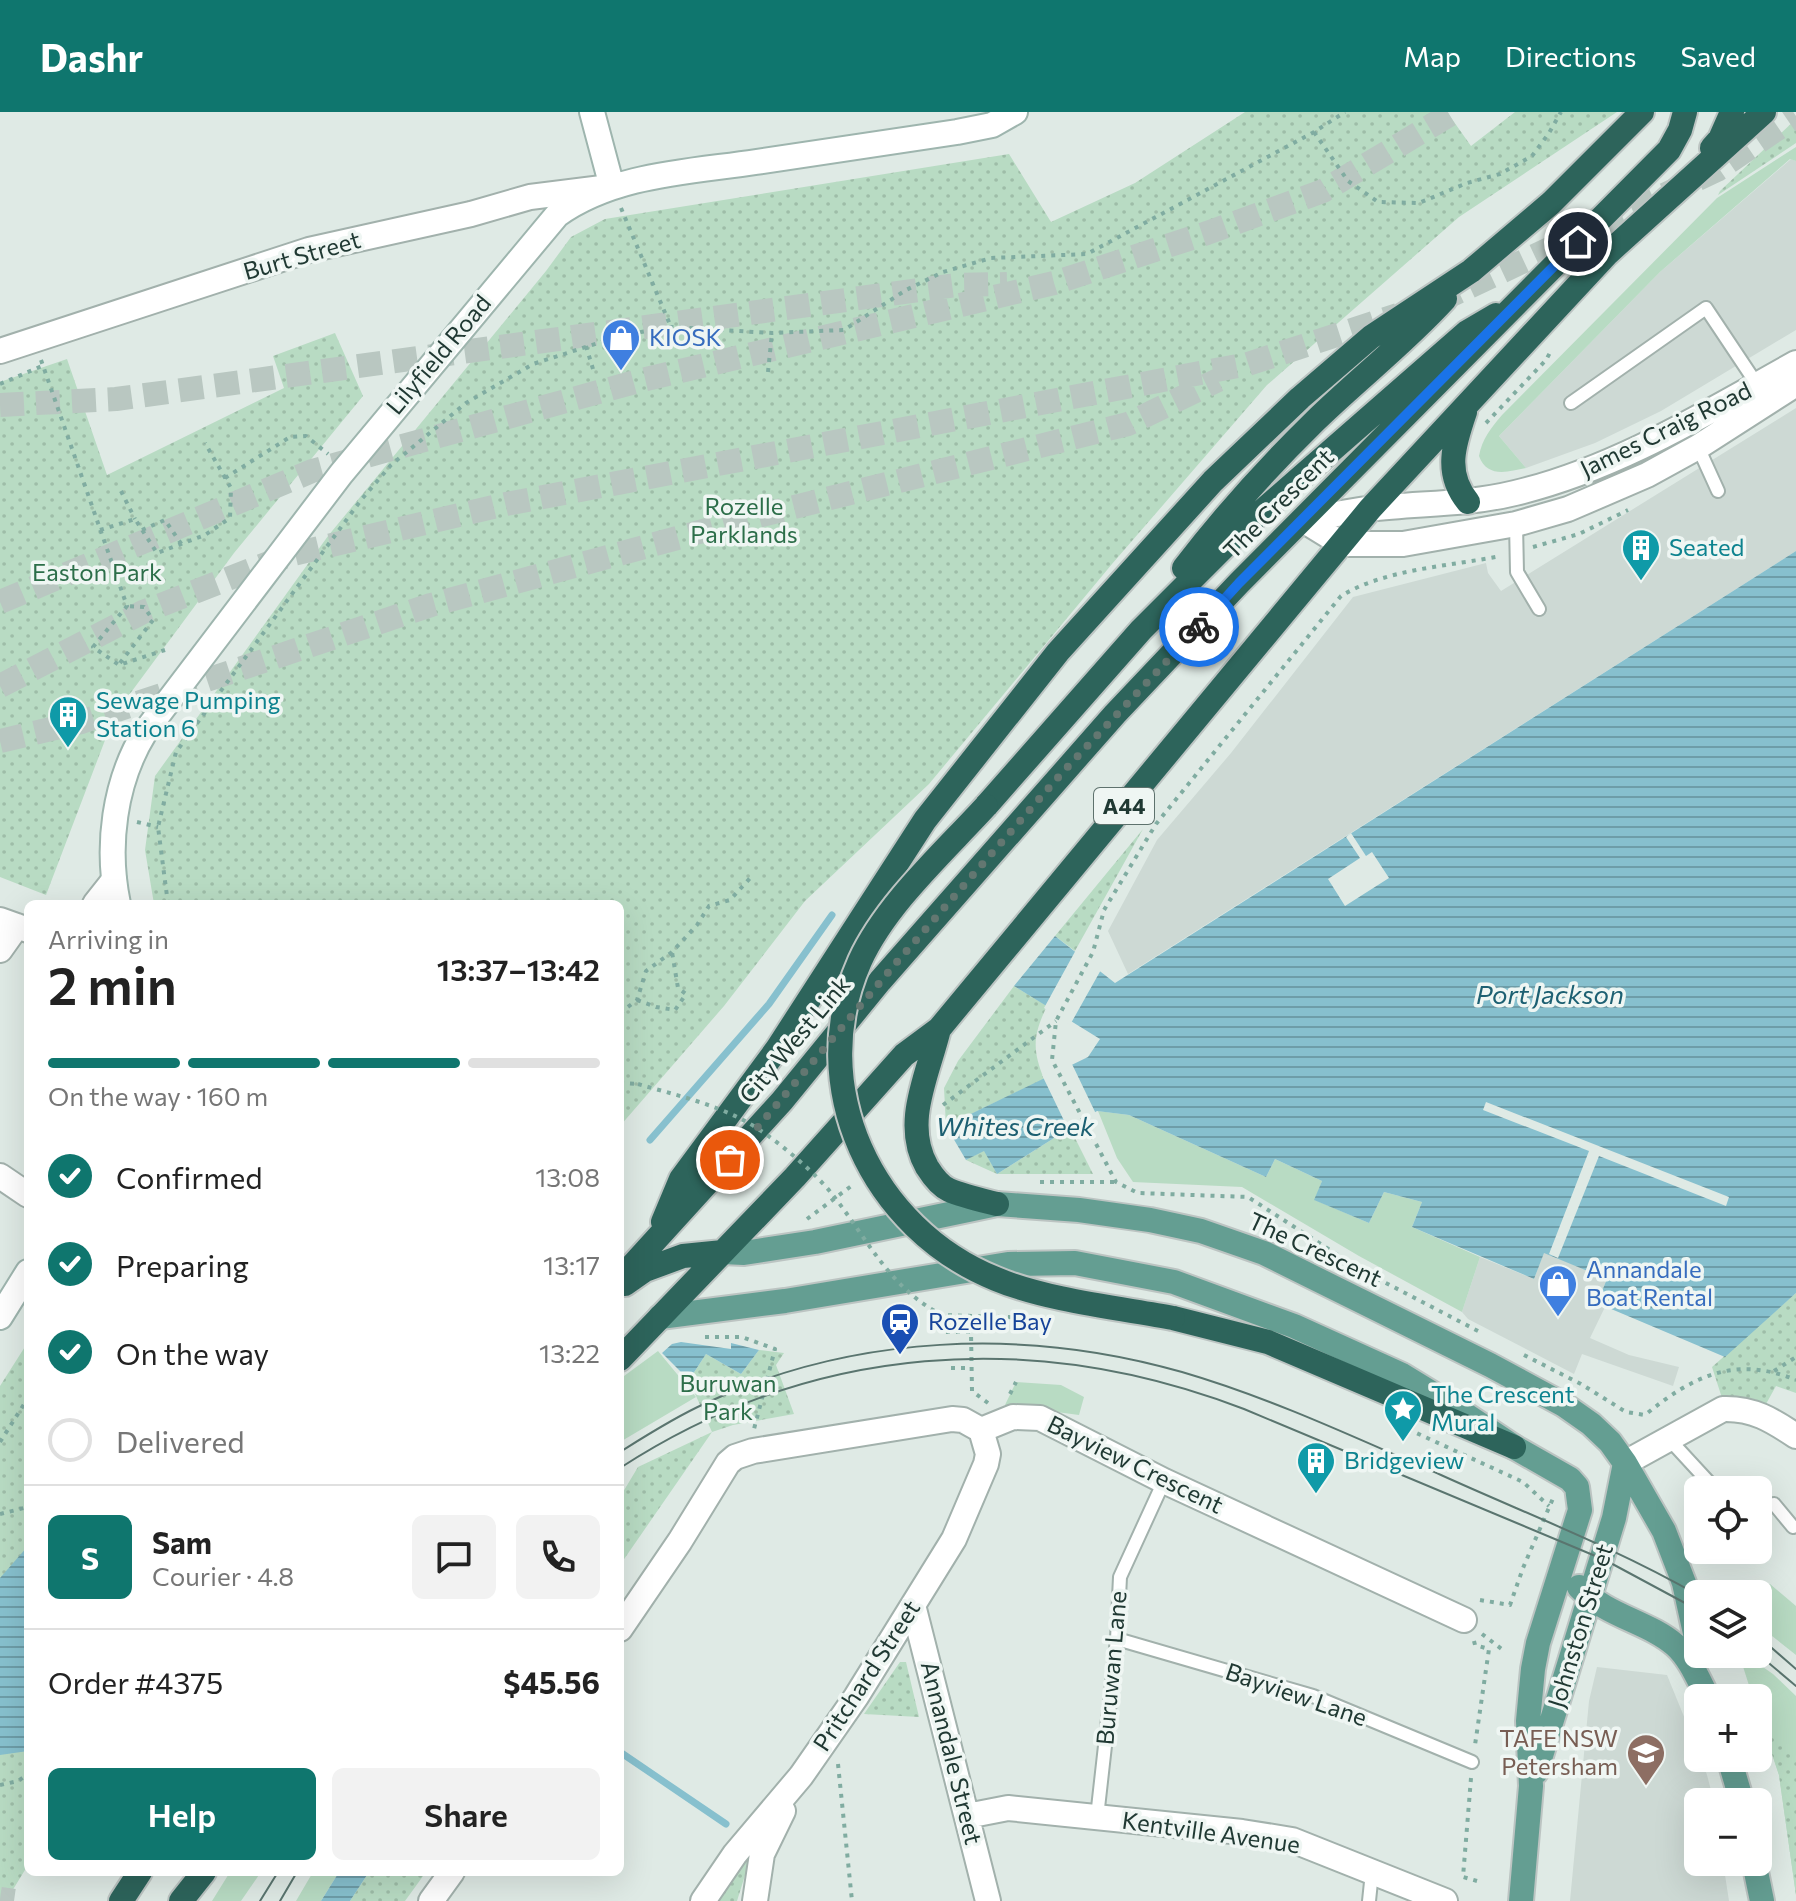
<!DOCTYPE html>
<meta charset="utf-8">
<style>
:root{--surface:#fff;--page:#f2f2f2;--text:#222;--muted:#767676;--line:#e0e0e0;--accent:#0f766e}
body{margin:0;font-family:Commissioner,sans-serif;background:var(--page);color:var(--text);height:100vh;display:flex;flex-direction:column;font-size:30px;white-space:nowrap}
*{box-sizing:border-box;margin:0}
p{font-size:26px;color:var(--muted)}
.icon{flex:none;width:44px;height:44px;fill:none;stroke:currentColor;stroke-width:2;stroke-linecap:round;stroke-linejoin:round}
.map{position:relative;flex:1;overflow:hidden}
.panel{position:absolute;left:24px;top:788px;width:600px;height:976px;display:flex;flex-direction:column;background:var(--surface);border-radius:12px;box-shadow:0 8px 32px #0002}
.panel>*{flex:none}
.buttons{position:absolute;left:1684px;top:1364px;display:grid;gap:16px}
.buttons a{display:grid;place-items:center;width:88px;height:88px;border-radius:12px;background:var(--surface);box-shadow:0 8px 32px #0002;font-size:40px}
.pin{position:absolute;display:grid;place-items:center;width:68px;height:68px;color:#fff;margin:-34px;border:4px solid #fff;border-radius:50%;box-shadow:0 2px 8px #0007}
.courier{position:absolute;display:grid;place-items:center;width:80px;height:80px;margin:-40px;border:6px solid #1a73e8;border-radius:50%;background:#fff;color:#222;box-shadow:0 2px 10px #0007}
.summary em{font-style:normal;font-weight:600}
.summary div{display:flex;flex-direction:column-reverse}
.summary{display:flex;align-items:center;justify-content:space-between;height:136px;padding:0 24px}
h1{font-size:52px;font-weight:600;line-height:60px}
.bar{display:grid;grid-template-columns:repeat(4,1fr);gap:12px 8px;align-content:center;height:96px;padding:0 24px}
.bar i{height:10px;border-radius:6px;background:var(--line)}
.bar .current{background:var(--accent)}
.bar p{grid-column:span 4}
.line{display:flex;align-items:center;gap:20px;padding:0 24px;border-top:2px solid var(--line)}
.line div{flex:1}
.round{display:grid;place-items:center;flex:none;width:84px;height:84px;border-radius:12px;background:var(--page)}
ol{padding:0 24px;list-style:none}
li{display:flex;align-items:center;gap:24px;height:88px}
li p{margin-inline-start:auto}
li .icon{padding:8px;border-radius:50%;background:var(--accent);color:#fff;stroke-width:4}
li:last-child{color:var(--muted)}
li i{width:44px;height:44px;border:4px solid var(--line);border-radius:50%}
.primary-button{display:flex;gap:16px;margin-top:auto;padding:16px 24px}
.primary-button a{flex:1;height:92px;border-radius:12px;background:var(--accent);color:#fff;font-size:32px;font-weight:600;line-height:92px;text-align:center}
.primary-button a+a{background:var(--page);color:var(--text)}
header{display:flex;align-items:center;gap:48px;box-sizing:border-box;height:112px;padding:0 40px;background:var(--accent);color:#fff}
header strong{font-size:38px}
nav{display:flex;gap:44px;margin-inline-start:auto;font-size:28px}
.map>svg:first-child{display:block}
</style>
<header>
<strong>Dashr</strong>
<nav><a>Map</a><a>Directions</a><a>Saved</a></nav>
</header>
<div class="map">
<svg width="1796" height="1789" viewBox="0 0 1796 1789">
<defs>
<pattern id="park-dots" width="8" height="8" patternUnits="userSpaceOnUse" patternTransform="scale(2)"><rect width="8" height="8" fill="#b8dbc3"/><path d="M2 2h.1M6 6h.1" fill="none" stroke="#9ebda8" stroke-width="1.8" stroke-linecap="round"/></pattern>
<pattern id="water-rules" width="6" height="5" patternUnits="userSpaceOnUse" patternTransform="scale(2)"><rect width="6" height="5" fill="#87c0ce"/><path d="M0 2.5h6" fill="none" stroke="#6e9da8"/></pattern>
</defs>
<rect width="100%" height="100%" fill="#dfeae5"/>
<path fill="#cdd9d4" d="M1791,47L1796,49V218L1661,299L1595,331L1526,356L1499,324L1660,160Z
M1796,296V439L1128,862L1108,819L1157,728L1231,641L1353,485L1486,451L1488,461L1501,479Z
M1544,1140L1607,1167L1597,1191L1605,1195L1590,1226L1629,1243L1679,1255L1673,1274L1582,1242L1574,1262L1468,1207L1462,1200L1480,1145L1534,1167Z
M1597,1555L1667,1563L1698,1639V1646H1701L1707,1663L1713,1686L1714,1690H1698V1750H1723L1729,1789H1570L1589,1589Z"/>
<path fill="#b8dbc3" d="M1796,35V49L1790,47L1660,160L1499,324L1526,356C1507,360 1487,366 1479,344C1482,327 1491,316 1502,303L1717,86Z
M1098,999L1129,1003L1266,1065L1275,1047L1322,1069L1315,1088L1369,1111L1384,1080L1422,1090L1412,1115L1480,1145L1462,1200L1359,1144L1242,1075L1133,1070L1117,1046Z
M658,1239L696,1285L620,1330V1267Z
M1016,1270L1061,1273L1084,1285L1079,1303L1005,1293Z
M1770,1472L1796,1494V1543L1758,1513V1482Z
M1739,1542H1744L1773,1562L1796,1584V1783L1779,1663L1758,1600V1586H1753Z
M230,1760H261L241,1789H212Z
M313,1760H339L321,1789H296Z"/>
<path fill="url(#park-dots)" d="M1245,0H1447L1471,34L1515,0H1617L1459,105L1267,273L1112,452L929,672L805,789L724,894L620,1014V792H154L145,738L155,664L328,424L546,159L571,125L605,107L1009,42L1051,110L1135,71Z
M1796,7V31L1718,83L1720,79Z
M335,221L363,284L234,441L115,602L46,783L0,765V270L67,247L107,363L284,276L273,244Z
M1143,717L1075,839L1055,824Z
M1014,874L1047,894C1033,923 1032,937 1044,967L946,1014L944,976L958,949Z
M1070,1016L1093,1062H997L966,1048L984,1038L997,1062Z
M1796,1181V1281L1776,1274L1766,1292L1754,1287L1722,1286L1712,1255Z
M28,1230V1753L6,1789H0V1274Z
M759,1238L784,1241L776,1253L794,1302L733,1313L712,1320L620,1453V1385L638,1355L712,1320L689,1268L706,1242L741,1262Z
M900,1550H906L919,1605L864,1602Z
M1758,1600L1796,1641V1783L1779,1663Z
M755,1731L737,1789H714Z
M369,1760H426L405,1789H350Z"/>
<path fill="url(#water-rules)" d="M1796,439V1181L1725,1245L1597,1191L1607,1167L1544,1141L1534,1167L1412,1115L1422,1090L1384,1080L1369,1111L1314,1088L1322,1069L1275,1047L1266,1065L1129,1003L1097,999L997,1062L984,1039L966,1048L946,1014L1088,945L1100,927L1014,874L1055,824L1115,871Z
M681,1230L731,1237V1231L759,1238L741,1262L706,1242L689,1268L662,1241L672,1232Z
M28,1434V1639L0,1643V1466Z
M339,1760H369L350,1789H321Z"/>
<path fill="#dfeae5" d="M1351,721L1366,744L1372,740L1389,766L1345,794L1328,767L1360,746L1346,725Z
M1077,836L1102,856L1070,913L1044,896Z
M1071,950L1097,1004L1069,1019L1042,963Z
M1486,990L1729,1085L1726,1094L1599,1044L1558,1146L1549,1142L1589,1039L1483,998Z"/>
<g fill="none" stroke-linecap="round" stroke-linejoin="round">
<path stroke="#87c0ce" stroke-width="7" d="M650,1028L769,892L832,803
M620,1640L726,1712"/>
<path stroke="#b9c7c1" stroke-width="24" stroke-dasharray="24 12" stroke-linecap="butt" d="M1437,190L1717,58L1796,4
M0,293L116,287L956,173L1007,172
M0,490L312,359L642,268L1054,171L1207,121L1323,79L1454,0
M0,574L143,500L289,443L506,392L1248,252L1398,203
M0,629L81,610L431,493L762,403L1128,312L1218,268
M0,1787L14,1789"/>
<defs>
<path id="lane" d="M1571,291L1706,196L1758,274
M1698,335L1718,379
M1516,412L1517,460L1539,497
M1669,1327L1716,1378
M1758,1397L1774,1392L1793,1415
M1117,1527L1313,1584L1472,1650
M1097,1705L1117,1527L1120,1465L1164,1369
M1369,1789L1372,1760"/>
<path id="street" d="M0,239L309,138L471,102L530,85L602,76
M1303,408L1342,432H1403L1516,412L1568,397L1647,363L1698,335L1796,272
M1303,408C1325,405 1347,399 1369,397C1418,391 1466,393 1515,381C1616,357 1706,301 1796,251
M95,792L114,768
M0,808L28,818
M0,838L17,814
M0,1064L28,1083
M981,1318L1013,1305L1040,1306L1164,1369L1464,1508
M1625,1351L1723,1297C1753,1296 1772,1308 1796,1324
M913,1493L988,1789
M620,1517L680,1429L728,1351L735,1345L753,1339L952,1307L963,1308L981,1318
M967,1704L1008,1696L1242,1720L1292,1728L1445,1789
M431,1789L452,1760
M703,1789L735,1742L801,1664L856,1585L954,1427L986,1352L988,1342L981,1318
M755,1789L762,1742L783,1699"/>
<path id="secondary" d="M592,0L612,75
M118,792C106,735 114,670 145,620L341,362L557,103C614,62 689,60 756,50C823,40 890,30 957,20L992,13L1015,0
M0,1205L28,1160"/>
<path id="primary" d="M723,1140L744,1141L815,1130L997,1092L1079,1098L1150,1108L1201,1119L1264,1141L1490,1253L1564,1293L1591,1312L1610,1330L1625,1351L1664,1419L1684,1471L1698,1535
M660,1205L785,1189L1008,1152L1075,1151L1174,1170L1294,1214L1402,1263L1451,1293L1514,1335L1570,1367L1577,1375L1580,1398L1538,1531L1533,1557L1528,1609L1531,1674L1521,1789
M1579,1475C1606,1504 1649,1510 1675,1533C1690,1546 1699,1569 1708,1586
M1729,1646L1742,1690
M1536,1660L1614,1406L1625,1351
M1754,1750L1762,1789"/>
<path id="highway" d="M1712,36L1720,27L1732,0
M1465,300C1454,332 1444,361 1468,390
M1184,456C1224,404 1268,355 1315,309C1357,268 1405,231 1445,187
M986,694L1141,518L1245,414L1467,220L1496,203
M939,917C928,963 902,1011 927,1055C932,1063 940,1074 949,1078C963,1084 981,1088 997,1092
M663,1110L681,1067L777,937L925,708L1058,540L1213,369L1300,286L1371,225L1471,159L1551,91L1642,0
M620,1167L782,989L880,869L1115,602L1239,471L1669,38L1680,18L1685,0
M625,1172L645,1158L683,1144L723,1140
M1173,1206L1268,1230L1514,1335
M620,1247L795,1065L904,943L939,917L1370,397L1607,142L1764,0
M121,1789L140,1760
M181,1789L204,1760"/>
</defs>
<use href="#lane" stroke="#a2b1ac" stroke-width="16"/>
<use href="#street" stroke="#a2b1ac" stroke-width="28"/>
<use href="#secondary" stroke="#9eb5ae" stroke-width="28"/>
<use href="#primary" stroke="#bcc4c2" stroke-width="28"/>
<use href="#highway" stroke="#bcc4c2" stroke-width="28"/>
<path stroke="#80aca1" stroke-width="4" stroke-dasharray="4 6" stroke-linecap="butt" d="M1314,20L1348,69L1378,90L1419,91L1467,71L1500,62L1532,44L1549,21L1561,0
M621,96L671,215
M586,234L593,257
M41,248L127,494L93,535L119,553L165,538
M768,260L772,221
M0,272L42,254
M1486,311L1546,248L1552,237
M225,366L290,325L306,324L328,342
M121,379L135,407
M100,418L135,407L157,441L205,423L230,406L231,376L205,331
M142,418L165,408L182,433
M1533,435L1579,422L1628,398
M120,551L153,508L144,495L127,494
M137,710L158,715
M168,792L158,715L176,640L361,388L391,353L466,291L533,252L623,223L671,215L772,221L844,218L906,178L943,160L991,146L1087,142L1314,20L1345,0
M637,888L656,895L675,898L686,882L678,876L672,840
M620,901L637,888L646,859L672,840L697,813L709,794L730,788L753,763
M620,971L638,972
M943,993L1056,909
M1040,1070H1115
M807,1107L854,1072
M1478,1219L1361,1158L1248,1085L1138,1081L1116,1070L1052,948L1056,909L1093,840L1104,798L1156,712L1341,484C1385,457 1450,454 1501,444
M705,1225H742L775,1237L754,1317
M1524,1243L1581,1272L1626,1300L1645,1303C1693,1264 1735,1243 1796,1268
M951,1256H971
M1774,1259L1796,1245
M1010,1282L1016,1270
M988,1291L972,1279L971,1220H943L942,1203L1037,1206
M1399,1313L1523,1370L1549,1394
M0,1330L28,1286
M0,1402L28,1395
M1480,1488L1510,1493L1523,1456L1554,1384
M1482,1522L1503,1538
M1474,1529L1475,1533L1489,1537L1475,1633
M838,1652L852,1789
M1471,1666L1463,1765L1477,1769
M0,1673L18,1669L28,1662"/>
<use href="#lane" stroke="#fff" stroke-width="12"/>
<use href="#street" stroke="#fff" stroke-width="24"/>
<use href="#secondary" stroke="#fff" stroke-width="24"/>
<use href="#primary" stroke="#649e92" stroke-width="24"/>
<use href="#highway" stroke="#2d645b" stroke-width="24"/>
<path stroke="#5a756f" stroke-width="2" d="M620,1340C647,1323 675,1305 704,1292C853,1222 1025,1215 1182,1260C1271,1286 1356,1326 1441,1363C1527,1402 1616,1436 1698,1483
M620,1356C812,1231 1033,1216 1244,1297L1605,1448L1698,1498
M1758,1524L1796,1557
M1758,1542L1796,1574
M260,1789L278,1760
M280,1789L297,1760"/>
<defs>
<path id="highway-bridge" d="M986,694C944,740 886,792 860,849C804,974 872,1117 996,1167C1046,1188 1119,1196 1173,1206"/>
</defs>
<use href="#highway-bridge" stroke="#bcc4c2" stroke-width="28" stroke-linecap="butt"/>
<path stroke="#80aca1" stroke-width="4" stroke-dasharray="4 6" stroke-linecap="butt" d="M638,972C672,982 711,991 743,1008C769,1021 814,1059 832,1082C867,1126 889,1176 942,1203"/>
<use href="#highway-bridge" stroke="#2d645b" stroke-width="24"/>
</g>
<g fill="none" stroke-linecap="round" stroke-linejoin="round">
<path stroke="#637771" stroke-width="8" stroke-dasharray="0 14.4" d="M730,1048L897,850L1061,662L1199,515"/>
<path stroke="#1a73e8" stroke-width="10" d="M1199,515L1239,471L1578,130"/>
</g>
<defs>
<symbol id="shop-pin" viewBox="-11 -11 22 30"><path d="M0 17L-7.5 6A9.5 9.5 0 1 1 7.5 6Z" fill="#3f7fe0" stroke="#eff6f3"/><path d="M-5-2.5h2.3a2.7 3.5 0 0 1 5.4 0H5L5.5 6h-11ZM-1.5-2.5h3a1.5 2.3 0 0 0-3 0Z" fill="#fff"/></symbol>
<symbol id="building-pin" viewBox="-11 -11 22 30"><path d="M0 17L-7.5 6A9.5 9.5 0 1 1 7.5 6Z" fill="#0f9aa8" stroke="#eff6f3"/><path d="M-4-6H4V6H1V3H-1V6H-4ZM-2.5-4.3h1.7v1.8h-1.7ZM.8-4.3h1.7v1.8H.8ZM-2.5-1h1.7V.8h-1.7ZM.8-1h1.7V.8H.8Z" fill="#fff"/></symbol>
<symbol id="station-pin" viewBox="-11 -11 22 30"><path d="M0 17L-7.5 6A9.5 9.5 0 1 1 7.5 6Z" fill="#1a4fb4" stroke="#eff6f3"/><path d="M-3-6H3Q5-6 5-4V2Q5 4 3 4L4.5 6H3L1.5 4h-3L-3 6H-4.5L-3 4Q-5 4-5 2V-4Q-5-6-3-6ZM-3.5-4v3h7v-3ZM-3.5 1v1.5H-2V1ZM2 1v1.5H3.5V1Z" fill="#fff"/></symbol>
<symbol id="sight-pin" viewBox="-11 -11 22 30"><path d="M0 17L-7.5 6A9.5 9.5 0 1 1 7.5 6Z" fill="#0f9aa8" stroke="#eff6f3"/><path d="M0-6L1.8-2.2L6-1.7L2.9 1.2L3.7 5.4L0 3.3L-3.7 5.4L-2.9 1.2L-6-1.7L-1.8-2.2Z" fill="#fff"/></symbol>
<symbol id="university-pin" viewBox="-11 -11 22 30"><path d="M0 17L-7.5 6A9.5 9.5 0 1 1 7.5 6Z" fill="#8d6e63" stroke="#eff6f3"/><path d="M0-5L7-2L0 1L-7-2ZM-4 1L0 2.5L4 1V4Q0 6-4 4Z" fill="#fff"/></symbol>
</defs>
<g fill-rule="evenodd">
<use href="#shop-pin" x="599" y="204" width="44" height="60"/>
<use href="#building-pin" x="1619" y="414" width="44" height="60"/>
<use href="#building-pin" x="46" y="581" width="44" height="60"/>
<use href="#shop-pin" x="1536" y="1150" width="44" height="60"/>
<use href="#station-pin" x="878" y="1188" width="44" height="60"/>
<use href="#sight-pin" x="1381" y="1275" width="44" height="60"/>
<use href="#building-pin" x="1294" y="1327" width="44" height="60"/>
<use href="#university-pin" x="1624" y="1619" width="44" height="60"/>
</g>
<g text-anchor="middle" stroke-width="7" stroke-linejoin="round" paint-order="stroke">
<rect fill="#eff6f3" stroke="#5e726d" stroke-width="2" x="1094" y="676" width="60" height="36" rx="6"/>
<g font-size="22" font-weight="bold" fill="#203933">
<text x="1124" y="702">A44</text>
</g>
<g font-size="24" fill="#203933" stroke="#eff6f3">
<text transform="translate(302 144) rotate(-16)" y="8">Burt Street</text>
<text transform="translate(439 243) rotate(-50)" y="8">Lilyfield Road</text>
<text transform="translate(1666 318) rotate(-26)" y="8">James Craig Road</text>
<text transform="translate(1279 392) rotate(-45)" y="8">The Crescent</text>
<text transform="translate(795 928) rotate(-50)" y="8">City West Link</text>
<text transform="translate(1315 1138) rotate(25)" y="8">The Crescent</text>
<text transform="translate(1135 1353) rotate(26)" y="8">Bayview Crescent</text>
<text transform="translate(1581 1514) rotate(-73)" y="8">Johnston Street</text>
<text transform="translate(1112 1556) rotate(-85)" y="8">Buruwan Lane</text>
<text transform="translate(867 1564) rotate(-57)" y="8">Pritchard Street</text>
<text transform="translate(1296 1583) rotate(19)" y="8">Bayview Lane</text>
<text transform="translate(951 1641) rotate(76)" y="8">Annandale Street</text>
<text transform="translate(1211 1721) rotate(8)" y="8">Kentville Avenue</text>
</g>
<g font-size="24" fill="#366cbe" stroke="#eff6f3" text-anchor="start">
<text x="649" y="234">KIOSK</text>
<text x="1586" y="1166">Annandale<tspan x="1586" dy="28">Boat Rental</tspan></text>
</g>
<g font-size="24" fill="#2c6e49" stroke="#eff6f3">
<text x="744" y="403">Rozelle<tspan x="744" dy="28">Parklands</tspan></text>
<text x="97" y="469">Easton Park</text>
<text x="728" y="1280">Buruwan<tspan x="728" dy="28">Park</tspan></text>
</g>
<g font-size="24" fill="#0d838f" stroke="#eff6f3" text-anchor="start">
<text x="1669" y="444">Seated</text>
<text x="96" y="597">Sewage Pumping<tspan x="96" dy="28">Station 6</tspan></text>
<text x="1431" y="1291">The Crescent<tspan x="1431" dy="28">Mural</tspan></text>
<text x="1344" y="1357">Bridgeview</text>
</g>
<g font-size="24" fill="#164399" stroke="#eff6f3" text-anchor="start">
<text x="928" y="1218">Rozelle Bay</text>
</g>
<g font-size="24" fill="#785e54" stroke="#eff6f3" text-anchor="end">
<text x="1618" y="1635">TAFE NSW<tspan x="1618" dy="28">Petersham</tspan></text>
</g>
<g font-size="26" font-style="italic" fill="#1d6072" stroke="#eff6f3">
<text x="1550" y="892">Port Jackson</text>
<text x="1015" y="1024">Whites Creek</text>
</g>
</g>
</svg>
<div class="buttons">
<a><svg class="icon" aria-label="locate" viewBox="0 0 24 24"><circle cx="12" cy="12" r="6"/><path d="M12 2v4M12 18v4M2 12h4M18 12h4"/></svg></a>
<a><svg class="icon" aria-label="layers" viewBox="0 0 24 24"><path d="M12 4l9 5-9 5-9-5zM3 14l9 5 9-5"/></svg></a>
<a>+</a>
<a>−</a>
</div>
<div class="pin" style="left:730px;top:1048px;background:#ea580c"><svg class="icon" aria-label="bag" viewBox="0 0 24 24"><path d="M5 8h14l-1 12H6zM9 8a3 3 0 0 1 6 0"/></svg></div>
<div class="pin" style="left:1578px;top:130px;background:#1f2937"><svg class="icon" aria-label="home" viewBox="0 0 24 24"><path d="M3 11l9-7 9 7M6 9v11h12V9"/></svg></div>
<div class="courier" style="left:1199px;top:515px"><svg class="icon" aria-label="bike" viewBox="0 0 24 24"><circle cx="6" cy="16" r="4"/><circle cx="18" cy="16" r="4"/><path d="M6 16l4-8h5l3 8M10 8l3 8H6M13 5h3"/></svg></div>
<section class="panel">
<div class="summary"><div><h1>2 min</h1><p>Arriving in</p></div><em>13:37–13:42</em></div>
<div class="bar"><i class="current"></i><i class="current"></i><i class="current"></i><i></i><p>On the way · 160 m</p></div>
<ol>
<li><svg class="icon" aria-label="check" viewBox="0 0 24 24"><path d="M5 12l5 5 9-10"/></svg>Confirmed<p>13:08</p></li>
<li><svg class="icon" aria-label="check" viewBox="0 0 24 24"><path d="M5 12l5 5 9-10"/></svg>Preparing<p>13:17</p></li>
<li><svg class="icon" aria-label="check" viewBox="0 0 24 24"><path d="M5 12l5 5 9-10"/></svg>On the way<p>13:22</p></li>
<li><i></i>Delivered</li>
</ol>
<div class="line" style="height:144px"><b class="round" style="background:var(--accent);color:#fff">S</b><div><b>Sam</b><p>Courier · 4.8</p></div><a class="round"><svg class="icon" aria-label="chat" viewBox="0 0 24 24"><path d="M4 5h16v11H9l-5 4z"/></svg></a><a class="round"><svg class="icon" aria-label="phone" viewBox="0 0 24 24"><path d="M5 4h4l2 5-3 2q2 4 5 5l2-3 5 2v4C11 20 4 13 5 4z"/></svg></a></div>
<div class="line" style="height:104px"><div>Order #4375</div><b>$45.56</b></div>
<div class="primary-button"><a>Help</a><a>Share</a></div>
</section>
</div>
